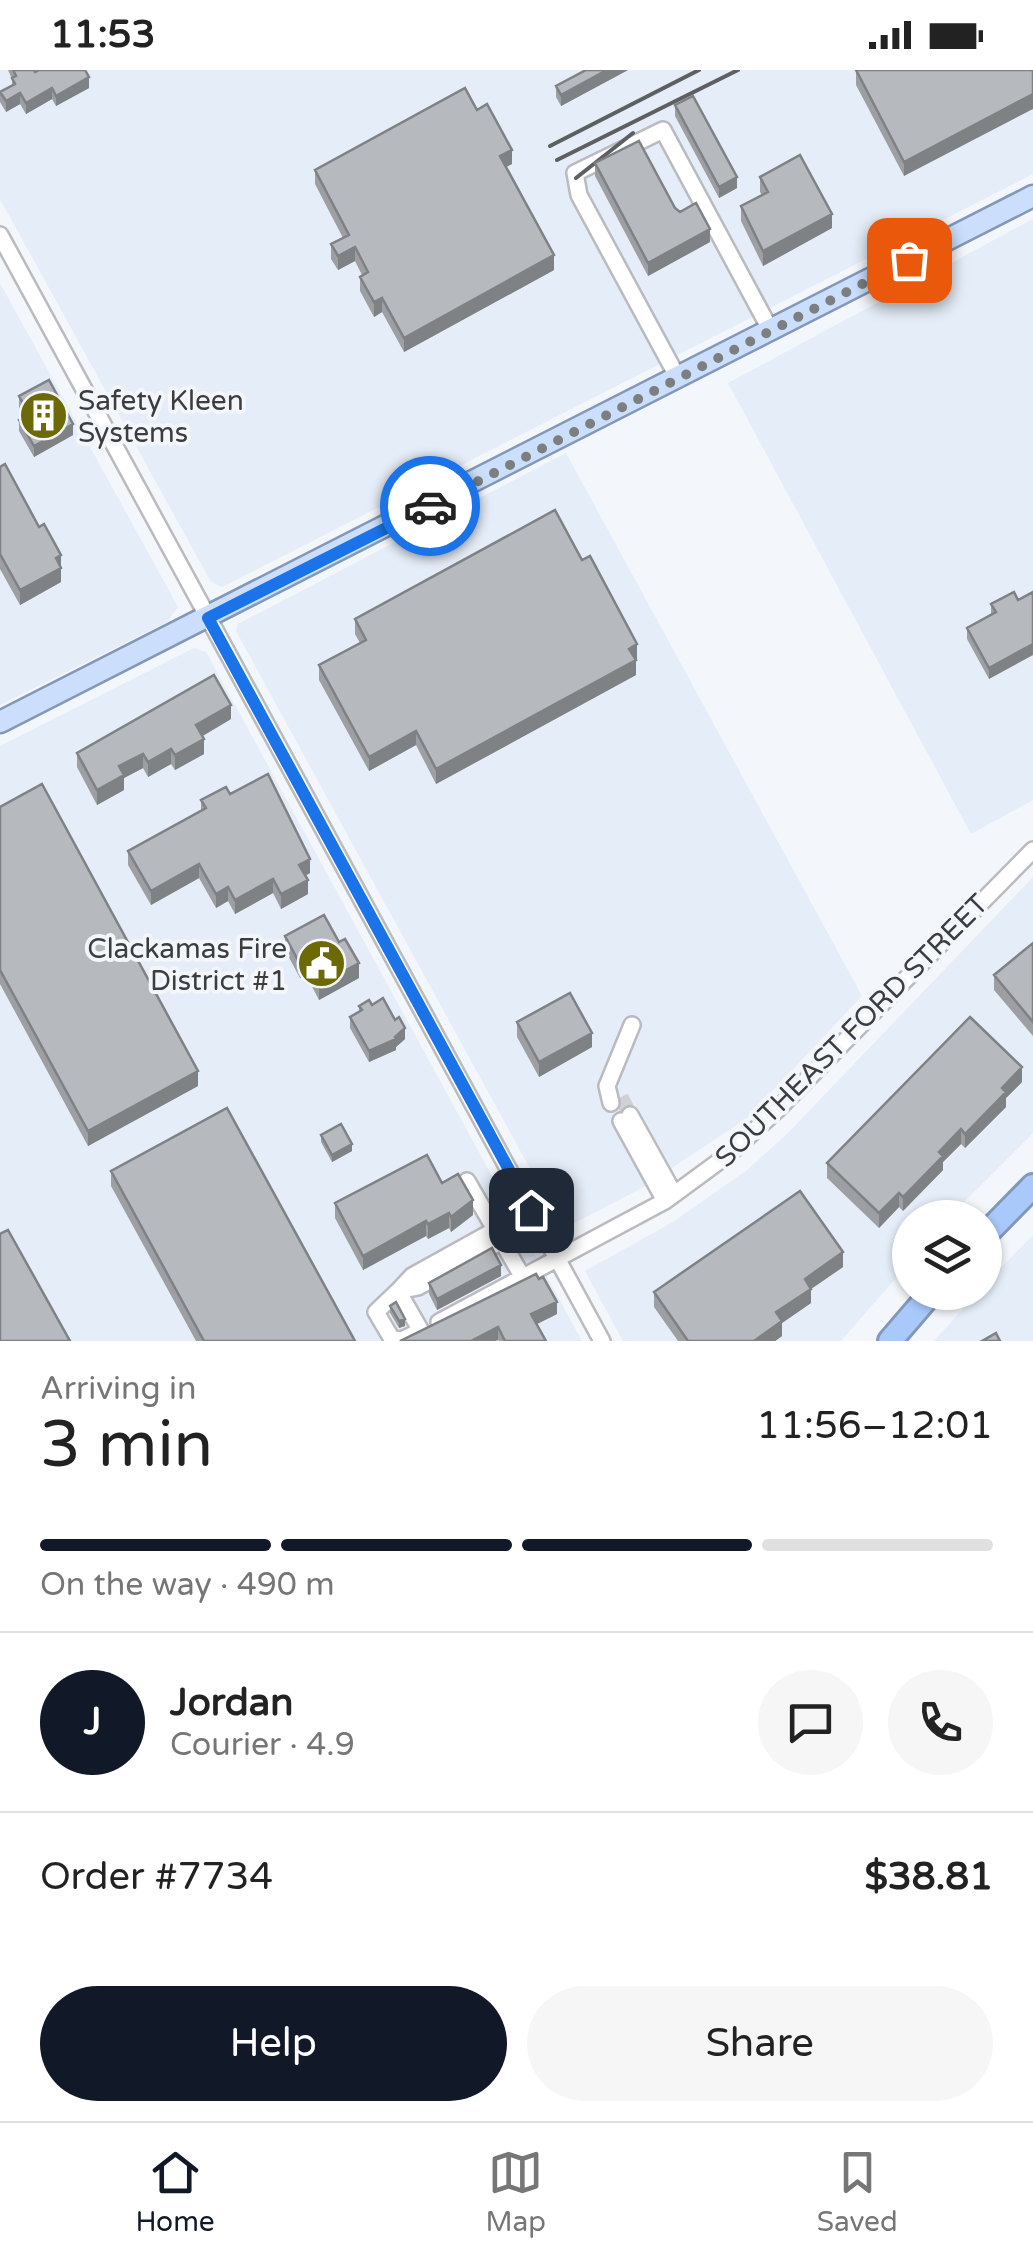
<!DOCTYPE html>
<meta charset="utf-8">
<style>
:root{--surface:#fff;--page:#f6f6f6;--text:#222;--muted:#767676;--line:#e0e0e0;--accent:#111827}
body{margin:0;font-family:"Varela Round",sans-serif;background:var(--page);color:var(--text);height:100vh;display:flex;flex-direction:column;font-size:38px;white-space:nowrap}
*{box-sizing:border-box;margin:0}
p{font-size:32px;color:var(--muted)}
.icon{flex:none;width:55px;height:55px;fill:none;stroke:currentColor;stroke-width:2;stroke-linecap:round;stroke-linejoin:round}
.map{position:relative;height:1271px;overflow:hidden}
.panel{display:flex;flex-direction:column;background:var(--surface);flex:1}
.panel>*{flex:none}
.buttons{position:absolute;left:892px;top:1130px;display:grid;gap:20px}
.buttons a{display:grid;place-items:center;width:110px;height:110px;border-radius:50%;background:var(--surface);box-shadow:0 2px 8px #0004;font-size:50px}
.pin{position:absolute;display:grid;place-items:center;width:85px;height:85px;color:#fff;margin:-42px;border-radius:20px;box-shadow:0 5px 15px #0006}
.courier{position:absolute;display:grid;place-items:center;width:100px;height:100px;margin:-50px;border:8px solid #1a73e8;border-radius:50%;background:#fff;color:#222;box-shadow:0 2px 12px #0007}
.head em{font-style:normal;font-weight:600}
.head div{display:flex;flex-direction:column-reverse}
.head{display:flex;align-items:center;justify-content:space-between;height:170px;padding:0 40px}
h1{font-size:65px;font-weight:600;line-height:75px}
.bar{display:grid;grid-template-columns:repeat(4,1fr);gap:15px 10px;align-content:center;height:120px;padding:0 40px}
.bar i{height:12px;border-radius:8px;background:var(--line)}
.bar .selected{background:var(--accent)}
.bar p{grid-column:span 4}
.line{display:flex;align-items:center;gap:25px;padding:0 40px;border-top:2px solid var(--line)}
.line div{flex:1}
.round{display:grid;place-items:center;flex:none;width:105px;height:105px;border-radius:52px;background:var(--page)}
.action{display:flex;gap:20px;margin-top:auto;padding:20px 40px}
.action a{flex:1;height:115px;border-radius:60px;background:var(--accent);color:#fff;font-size:40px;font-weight:600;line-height:115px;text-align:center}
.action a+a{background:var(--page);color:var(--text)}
.status{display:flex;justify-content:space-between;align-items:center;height:70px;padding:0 50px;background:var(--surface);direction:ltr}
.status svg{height:28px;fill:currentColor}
.tab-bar{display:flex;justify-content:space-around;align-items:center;height:140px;border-top:2px solid var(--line);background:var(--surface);font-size:28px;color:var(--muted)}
.tab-bar a{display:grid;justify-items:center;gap:5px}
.tab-bar .selected{color:var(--accent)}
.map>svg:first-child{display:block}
</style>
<div class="status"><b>11:53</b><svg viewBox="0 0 49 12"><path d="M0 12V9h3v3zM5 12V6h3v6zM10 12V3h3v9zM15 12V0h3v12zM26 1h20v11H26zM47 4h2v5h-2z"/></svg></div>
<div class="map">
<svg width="1033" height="1271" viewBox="0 0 1033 1271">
<rect width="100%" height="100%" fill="#f3f6fa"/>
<path fill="#e5edf8" d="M0,0H1033V104L222,517L211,512L0,129Z
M1033,149V730L971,764L728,313Z
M0,213L178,537L167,552L0,635Z
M566,383L862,926L747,1048L640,1119L563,1159L236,561L238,554Z
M194,578L206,582L582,1271H0V676Z
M1033,807V1063L949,1147L910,1148V1192L841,1271H623L585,1201L673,1152L747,1100L787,1064Z
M1033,1165V1271H934L977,1223L985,1222V1214Z"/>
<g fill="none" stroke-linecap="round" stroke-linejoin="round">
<path stroke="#ced1d5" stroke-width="15" stroke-dasharray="15 8" stroke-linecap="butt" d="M621,1027L630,1045"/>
<defs>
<path id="minor" d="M0,165L602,1271
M678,308L579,125L575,103L663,60L771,261
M611,1033L607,1016L632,955
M630,1045L674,1124
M621,1051L665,1131
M467,1111L522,1206
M439,1252L665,1131L729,1084L777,1040L1033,780
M421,1261L398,1221L412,1206L531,1140
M418,1262L402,1270L392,1269L376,1242L398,1221L418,1217L502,1171"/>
<path id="major" d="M0,652L1033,126"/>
<path id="highway" d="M985,1165L1033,1116
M890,1271L932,1222"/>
</defs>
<use href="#minor" stroke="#b9bbc0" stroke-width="20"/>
<use href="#major" stroke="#8398b9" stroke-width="25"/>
<use href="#highway" stroke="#8398b9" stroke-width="28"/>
<use href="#minor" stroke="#fff" stroke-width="15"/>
<use href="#major" stroke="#cbdffd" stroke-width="20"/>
<use href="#highway" stroke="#a9c9fb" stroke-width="22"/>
<path stroke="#5e5f61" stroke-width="4" d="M550,76L699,0
M557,90L738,0
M576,108L633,63"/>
</g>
<path fill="#9d9fa3" d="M8,0H34L35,2L89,18L56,36L52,29L26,44L20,34L6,42L0,32V22L12,15V9Z
M586,0H628L561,36L556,27V16Z
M856,0H1033L904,106L856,15Z
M675,35L737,118L719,128L675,46Z
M477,40L512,94L506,97L554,200L404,282L382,242L374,247L360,221V207L362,205L355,191L338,200L331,189V174L343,168L315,114V100Z
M595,93L710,172L648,206L595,106Z
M760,107L832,158L763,196L741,151V136L762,125L760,122Z
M19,326L73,365L34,387L19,361V350L24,347L19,337Z
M0,397L39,457L61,485V512L20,535L0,499Z
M1014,522L989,609L967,569V558L991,545V534Z
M355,549L637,589L635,590L636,605L436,714L416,675L369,701L319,610V595L360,573L355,564Z
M231,649L202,666L204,684L175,700L171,694L148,707L143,698L124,708V720L97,735L77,697V683Z
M230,724L310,803L305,806L308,824L281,839L273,823L235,844L228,831L216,838L199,808L151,835L128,795V781L201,740V730Z
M0,737L198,1016L88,1076L0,914Z
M285,866L339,872L359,908L319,930L306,905L300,908L285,880Z
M1033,873V966L994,920V905Z
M372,935L405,969L396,977V980L369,992L350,958V947L359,941V936Z
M517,952L592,977L539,1007L517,967Z
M1022,1012L1006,1028V1037L965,1078L961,1074L943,1092V1100L903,1141L899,1137L879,1158L827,1108V1093Z
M321,1065L352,1081L332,1092L321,1072Z
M111,1101L355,1271H196L111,1116Z
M442,1113L473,1145L451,1162L449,1158L428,1169L426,1166L363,1200L335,1148V1133Z
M843,1197L811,1219V1233L782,1253V1266L775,1271H678L654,1237V1222Z
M501,1206L437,1240L429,1224V1213Z
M390,1236L405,1256L399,1258L390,1243Z
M557,1244L537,1254L546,1271H499L498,1270L495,1271H400Z"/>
<path fill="#7f8284" d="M607,0H628L561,36V25Z
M89,7V18L56,36V26Z
M52,18V29L26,44V33Z
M20,23V34L6,42V31Z
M1033,24V39L904,106V92Z
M512,80V94L500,100V86Z
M737,107V118L719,128V117Z
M832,144V158L763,196V181Z
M710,159V172L648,206V193Z
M355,177V191L338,200V186Z
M554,185V200L404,282V268Z
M382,228V242L374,247V232Z
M73,354V365L34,387V376Z
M61,485V512L20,535V520L56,488Z
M637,574V589L629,593V579Z
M1033,574V585L989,609V598Z
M636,590V605L436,714V699Z
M231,635V649L196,670V655Z
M416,661V675L369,701V687Z
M204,669V684L175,700V685Z
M171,679V694L148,707V692Z
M143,684V698L124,708V720L97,735V720L119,696Z
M310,789V803L299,809V795Z
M199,794V808L151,835V821Z
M273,809V823L235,844V830Z
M308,810V824L281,839V824Z
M228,817V831L216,838V824Z
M306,890V905L300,908V894Z
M359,893V908L319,930V915Z
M405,958V969L396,977V980L369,992V981L395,967Z
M592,963V977L539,1007V992Z
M1022,997V1012L1006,1028V1037L965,1078V1064L1002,1018Z
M198,1001V1016L88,1076V1061Z
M961,1059V1074L943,1092V1100L903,1141V1127L939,1082Z
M352,1074V1081L332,1092V1085Z
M899,1123V1137L879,1158V1143Z
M473,1130V1145L451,1162V1147Z
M449,1143V1158L428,1169V1154Z
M426,1151V1166L363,1200V1186Z
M843,1182V1197L811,1219V1233L782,1253V1266L775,1271H754L776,1242L805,1209Z
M501,1195V1206L437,1240V1229Z
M557,1232V1244L531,1257V1244Z
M405,1249V1256L399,1258V1251Z
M498,1257V1270L495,1271H471Z"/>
<path fill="#b6b9bd" stroke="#7f8284" stroke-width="2.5" d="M13,0H34L35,2L39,0H85L89,7L56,26L52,18L26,33L20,23L6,31L0,22L15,14L12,8L16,6Z
M586,0H607L561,25L556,16Z
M856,0H1033V24L904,92Z
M465,18L477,40L487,34L512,80L500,86L554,185L404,268L382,228L374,232L360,207L368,202L355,177L338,186L331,174L349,165L315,100Z
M693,26L737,107L719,117L675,35Z
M639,71L675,138L680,142L696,133L710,159L648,193L595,93Z
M800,85L832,144L763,181L741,136L768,122L760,107Z
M49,310L73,354L34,376L19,350L29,344L19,326Z
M5,394L39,457L44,454L61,485L56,488L61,498L20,520L0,484V397Z
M555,440L582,490L590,486L637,574L629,579L636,590L436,699L416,661L369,687L319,595L366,570L355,549Z
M1014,522L1018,530L1033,522V574L989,598L967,558L996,542L991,534Z
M214,605L231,635L196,655L204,669L175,685L171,679L148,692L143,684L119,696L124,705L97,720L77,683Z
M268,704L310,789L299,795L308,810L281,824L273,809L235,830L228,817L216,824L199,794L151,821L128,781L206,738L201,730L226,717L230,724Z
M42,714L198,1001L88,1061L0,900V737Z
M324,845L339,872L345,869L359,893L319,915L306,890L300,894L285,866Z
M1033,873V952L994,905Z
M570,923L592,963L539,992L517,952Z
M383,928L395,950L399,947L405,958L395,967L396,969L369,981L350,947L362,940L359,936L369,930L372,935Z
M970,947L1022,997L1002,1018L1006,1022L965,1064L961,1059L939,1082L943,1086L903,1127L899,1123L879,1143L827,1093Z
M227,1038L355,1271H204L111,1101Z
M341,1054L352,1074L332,1085L321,1065Z
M427,1085L442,1113L458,1104L473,1130L451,1147L449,1143L428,1154L426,1151L363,1186L335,1133Z
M800,1121L843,1182L805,1209L811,1219L776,1242L782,1251L754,1271H688L654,1222Z
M8,1160L70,1271H0V1164Z
M492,1178L501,1195L437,1229L429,1213Z
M536,1204L539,1209L543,1207L557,1232L531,1244L546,1271H505L498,1257L471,1271H400Z
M396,1232L405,1249L399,1251L390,1236Z
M996,1263L1000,1271H982Z"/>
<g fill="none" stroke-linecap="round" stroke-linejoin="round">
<path stroke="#7c7e80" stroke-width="10" stroke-dasharray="0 18" d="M430,436L909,190"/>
<path stroke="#1a73e8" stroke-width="12" d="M430,436L208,548L531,1140"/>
</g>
<defs>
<symbol id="building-disc" viewBox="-11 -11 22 22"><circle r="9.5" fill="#6c6a07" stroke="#f3f6fa"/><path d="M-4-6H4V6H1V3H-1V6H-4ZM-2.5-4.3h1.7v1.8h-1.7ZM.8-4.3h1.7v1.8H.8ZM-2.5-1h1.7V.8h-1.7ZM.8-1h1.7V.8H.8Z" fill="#fff"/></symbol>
<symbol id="civic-disc" viewBox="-11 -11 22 22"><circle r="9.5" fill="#6c6a07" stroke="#f3f6fa"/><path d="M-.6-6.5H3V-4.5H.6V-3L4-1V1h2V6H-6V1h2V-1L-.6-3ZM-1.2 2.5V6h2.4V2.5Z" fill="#fff"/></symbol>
</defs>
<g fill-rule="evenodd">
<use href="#building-disc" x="16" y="318" width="55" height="55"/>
<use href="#civic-disc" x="294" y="866" width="55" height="55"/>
</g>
<g text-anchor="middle" stroke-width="8" stroke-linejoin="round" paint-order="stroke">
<g font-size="28" fill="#3c3d3f" stroke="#f3f6fa" text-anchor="start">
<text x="78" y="340">Safety Kleen<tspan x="78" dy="32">Systems</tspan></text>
<text x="287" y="888" text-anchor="end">Clackamas Fire<tspan x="287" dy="32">District #1</tspan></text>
</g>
<g font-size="28" fill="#3c3d3f" stroke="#f3f6fa">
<text transform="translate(851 960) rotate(-45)" y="10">SOUTHEAST FORD STREET</text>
</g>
</g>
</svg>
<div class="buttons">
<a><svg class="icon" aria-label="layers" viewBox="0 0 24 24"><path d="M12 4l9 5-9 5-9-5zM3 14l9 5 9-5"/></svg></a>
</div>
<div class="pin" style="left:909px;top:190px;background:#ea580c"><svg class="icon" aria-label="bag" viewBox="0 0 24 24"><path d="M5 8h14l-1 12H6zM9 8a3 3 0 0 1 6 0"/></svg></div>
<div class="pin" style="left:531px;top:1140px;background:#1f2937"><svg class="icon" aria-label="home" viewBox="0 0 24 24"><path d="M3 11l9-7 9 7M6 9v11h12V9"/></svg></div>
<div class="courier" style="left:430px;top:436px"><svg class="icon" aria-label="car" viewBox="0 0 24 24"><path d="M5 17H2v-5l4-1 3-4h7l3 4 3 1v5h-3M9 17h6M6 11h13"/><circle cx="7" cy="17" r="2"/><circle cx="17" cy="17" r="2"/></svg></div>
</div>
<section class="panel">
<div class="head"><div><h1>3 min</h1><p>Arriving in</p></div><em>11:56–12:01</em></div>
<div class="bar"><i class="selected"></i><i class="selected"></i><i class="selected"></i><i></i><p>On the way · 490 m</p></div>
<div class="line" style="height:180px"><b class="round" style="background:var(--accent);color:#fff">J</b><div><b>Jordan</b><p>Courier · 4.9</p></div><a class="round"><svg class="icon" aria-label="chat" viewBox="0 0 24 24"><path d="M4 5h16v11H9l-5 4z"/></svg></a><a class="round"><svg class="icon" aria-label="phone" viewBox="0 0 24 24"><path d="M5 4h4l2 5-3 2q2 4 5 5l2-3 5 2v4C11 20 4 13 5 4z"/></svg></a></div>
<div class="line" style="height:130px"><div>Order #7734</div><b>$38.81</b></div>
<div class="action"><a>Help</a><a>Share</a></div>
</section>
<nav class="tab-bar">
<a class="selected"><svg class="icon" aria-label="home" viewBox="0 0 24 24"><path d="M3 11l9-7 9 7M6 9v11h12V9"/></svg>Home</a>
<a><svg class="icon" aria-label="map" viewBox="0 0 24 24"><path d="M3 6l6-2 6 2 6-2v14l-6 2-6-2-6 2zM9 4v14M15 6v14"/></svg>Map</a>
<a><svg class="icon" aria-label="saved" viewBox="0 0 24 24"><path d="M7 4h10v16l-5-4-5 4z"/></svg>Saved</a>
</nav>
